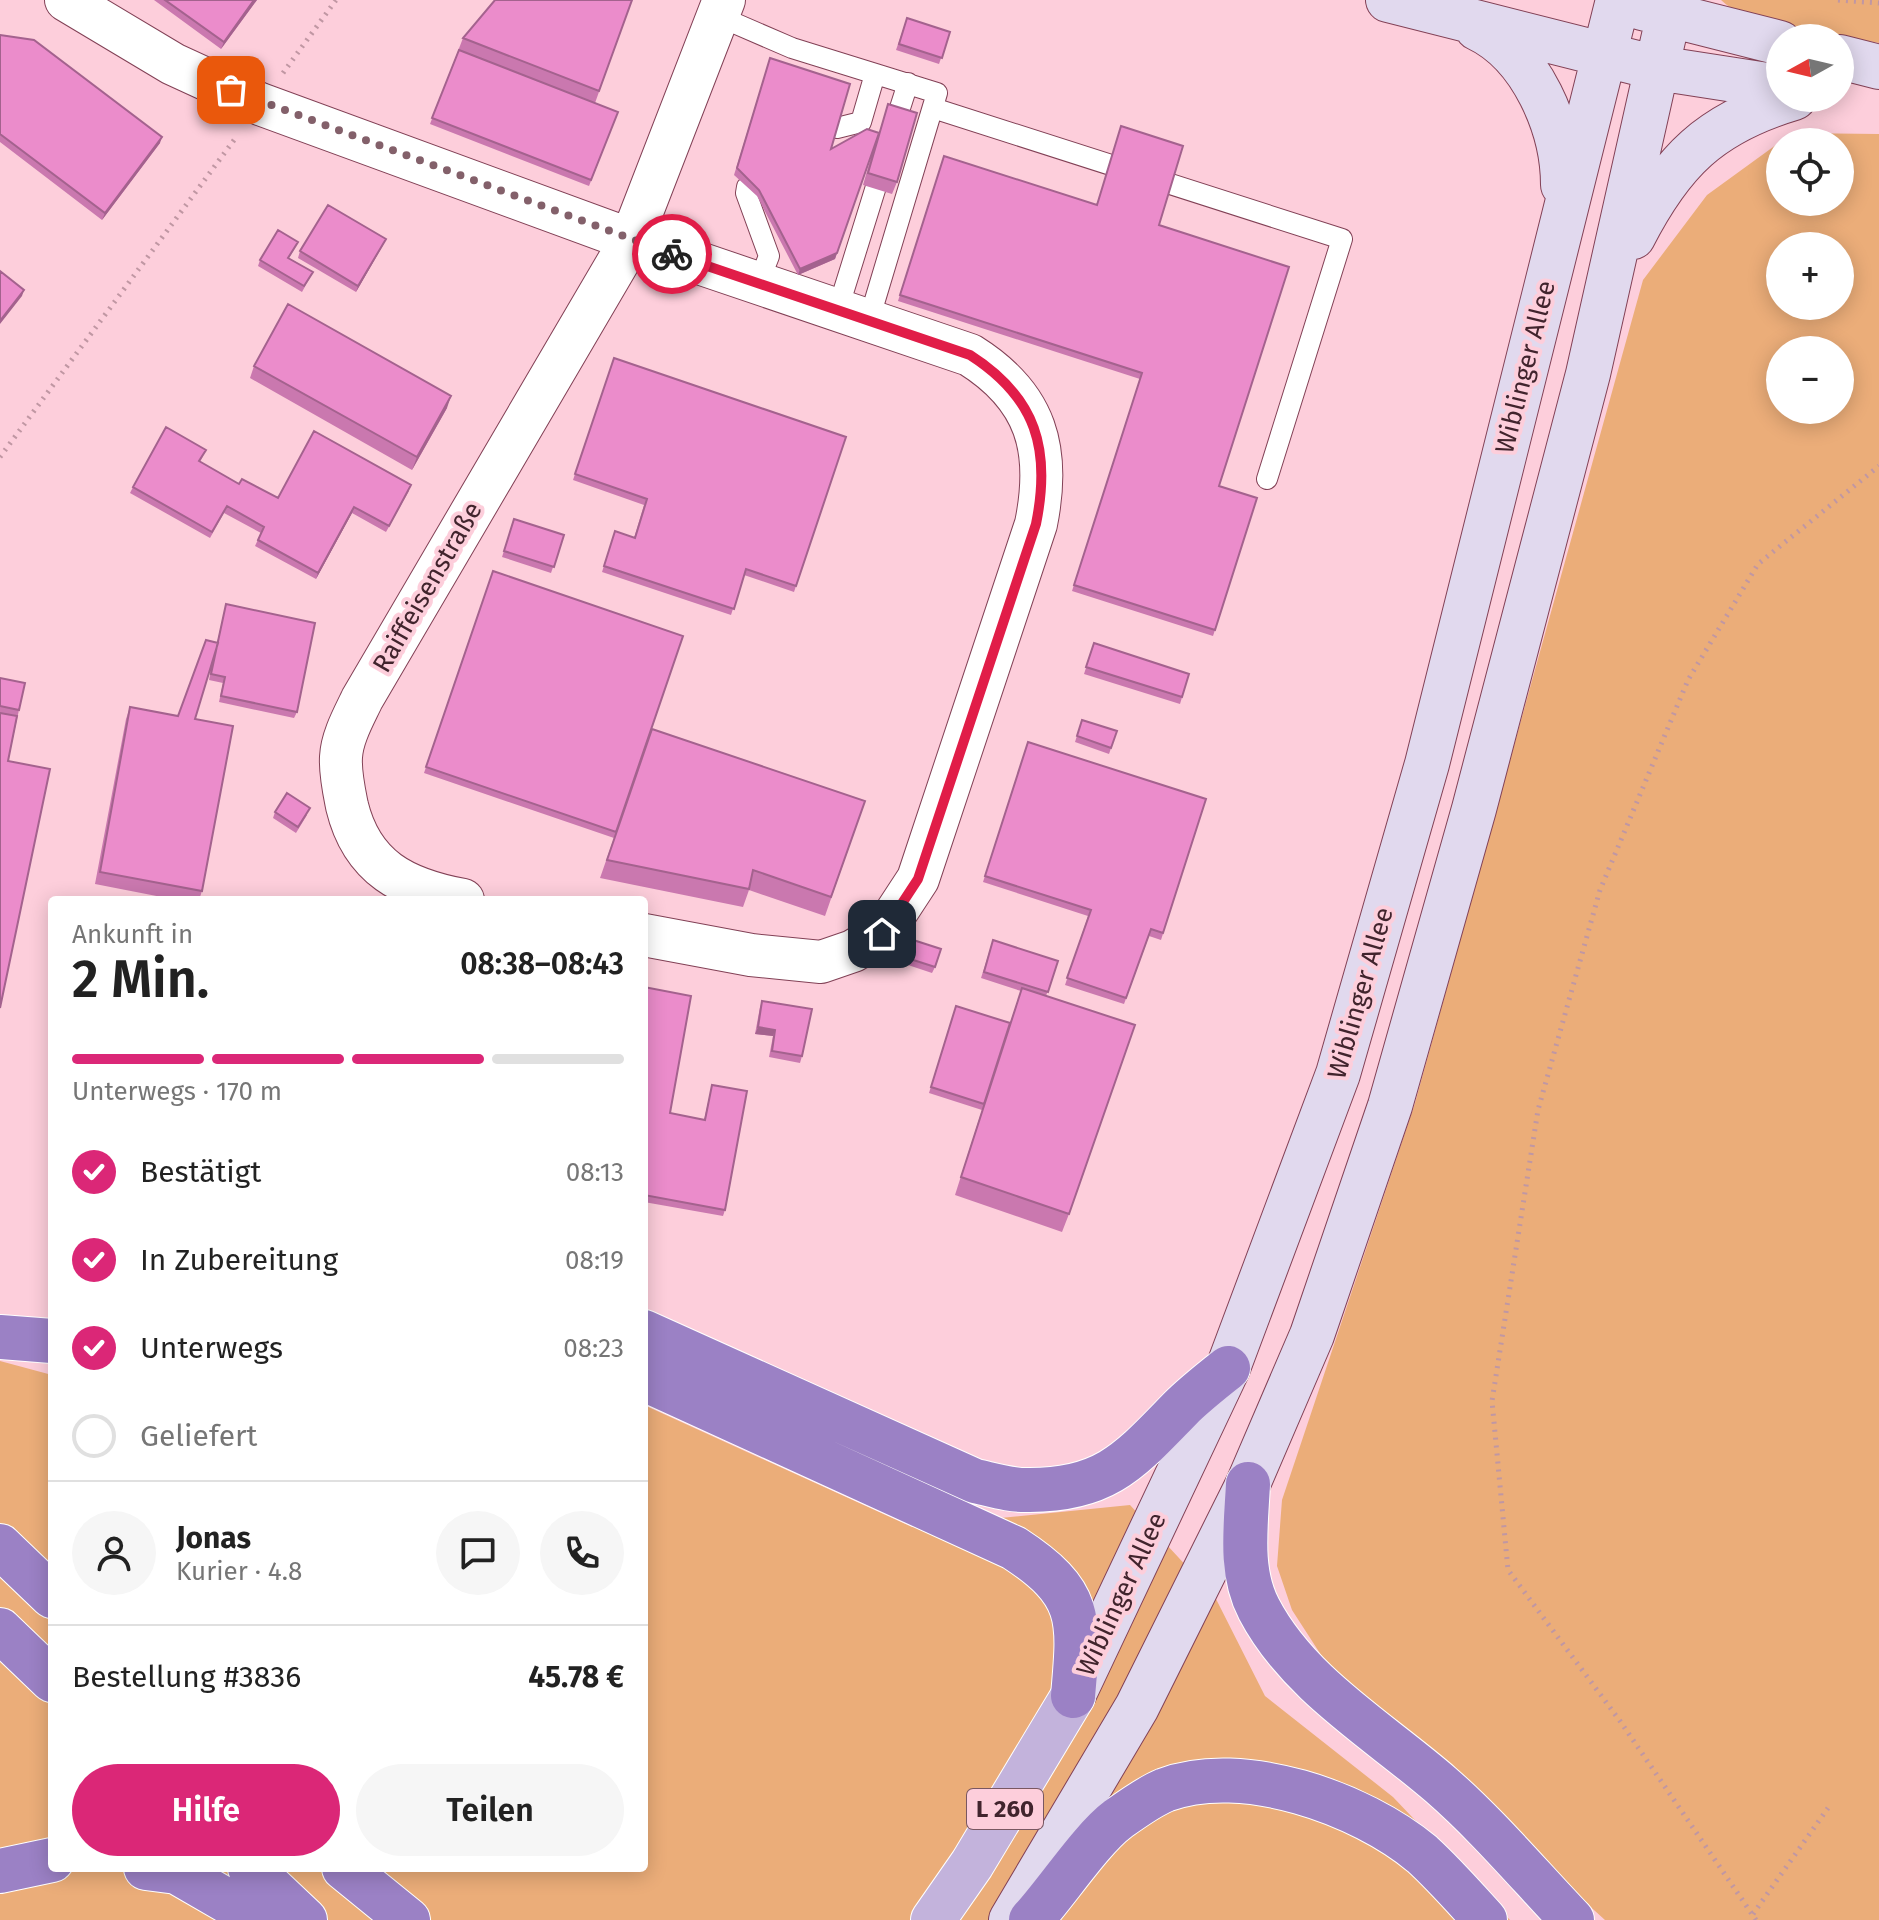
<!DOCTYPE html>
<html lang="de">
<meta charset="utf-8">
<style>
:root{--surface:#fff;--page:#f6f6f6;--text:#222;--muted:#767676;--line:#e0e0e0;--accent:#db2777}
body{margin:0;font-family:"Fira Sans",sans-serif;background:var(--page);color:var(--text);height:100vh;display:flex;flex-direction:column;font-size:30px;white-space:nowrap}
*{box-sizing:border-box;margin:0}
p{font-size:26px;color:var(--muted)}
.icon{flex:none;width:44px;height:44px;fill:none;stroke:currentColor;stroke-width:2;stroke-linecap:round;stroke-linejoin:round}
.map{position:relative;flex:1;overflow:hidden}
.sheet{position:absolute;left:48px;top:896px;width:600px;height:976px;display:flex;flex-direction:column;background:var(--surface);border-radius:8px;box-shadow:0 4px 20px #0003}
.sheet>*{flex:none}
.needle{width:52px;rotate:262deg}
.tools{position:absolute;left:1766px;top:24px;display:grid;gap:16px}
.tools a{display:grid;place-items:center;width:88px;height:88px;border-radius:50%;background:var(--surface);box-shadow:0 4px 20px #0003;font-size:40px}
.pin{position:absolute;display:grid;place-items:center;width:68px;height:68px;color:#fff;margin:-34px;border-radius:16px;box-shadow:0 4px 12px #0006}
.courier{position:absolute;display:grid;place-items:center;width:80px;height:80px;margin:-40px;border:6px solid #e11d48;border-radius:50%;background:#fff;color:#222;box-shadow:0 2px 10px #0007}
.headline em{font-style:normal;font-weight:600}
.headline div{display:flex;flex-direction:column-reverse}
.headline{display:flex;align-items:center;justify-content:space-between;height:136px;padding:0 24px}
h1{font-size:52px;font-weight:600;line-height:60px}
.bar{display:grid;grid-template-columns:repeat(4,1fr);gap:12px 8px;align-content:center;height:96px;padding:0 24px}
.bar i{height:10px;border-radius:6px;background:var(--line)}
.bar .selected{background:var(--accent)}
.bar p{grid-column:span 4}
.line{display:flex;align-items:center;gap:20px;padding:0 24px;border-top:2px solid var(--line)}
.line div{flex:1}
.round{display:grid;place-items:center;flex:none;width:84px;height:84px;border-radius:42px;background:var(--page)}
ol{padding:0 24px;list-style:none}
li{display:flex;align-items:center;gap:24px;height:88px}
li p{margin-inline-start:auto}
li .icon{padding:8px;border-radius:50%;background:var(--accent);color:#fff;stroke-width:4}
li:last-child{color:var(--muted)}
li i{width:44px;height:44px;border:4px solid var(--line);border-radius:50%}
.primary-button{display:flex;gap:16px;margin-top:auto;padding:16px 24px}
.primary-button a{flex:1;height:92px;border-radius:48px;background:var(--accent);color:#fff;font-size:32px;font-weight:600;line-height:92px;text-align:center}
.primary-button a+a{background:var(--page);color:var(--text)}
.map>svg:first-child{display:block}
</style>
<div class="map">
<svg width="1879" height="1920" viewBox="0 0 1879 1920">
<rect width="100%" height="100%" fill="#fdcedb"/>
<path fill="#ebad79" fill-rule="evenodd" d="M1721,0H1879V43C1836,36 1752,31 1721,0Z
M1793,133L1879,134V1920H1605L1334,1675L1292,1610L1277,1566L1282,1500L1415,1103L1643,280L1707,195L1780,142V202H1840V142H1780ZM1780,246H1840V306H1780ZM1780,350H1840V410H1780Z
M0,1361L52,1375V1868H644V1405L912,1527L1130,1505L1215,1597L1265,1696L1393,1797L1510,1920H0Z"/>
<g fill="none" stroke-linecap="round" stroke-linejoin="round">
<defs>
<path id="lane" d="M718,16L792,48L937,93L869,320
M933,108L1342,239L1267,479
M837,128L861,122L875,74
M892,133L908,83
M747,187L746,193L769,256L758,284
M838,309L883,164"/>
<path id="street" d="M66,0L173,64L260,104L631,240L970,355C1037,397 1051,450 1036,524L918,879L882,934L853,951L821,962L751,955L644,935
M463,900C404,889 362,868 347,806C344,791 340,773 341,757C342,737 354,716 362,699L631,240L724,0"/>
<path id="secondary" d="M1388,0L1657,68L1780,87
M1642,8L1780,43
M1477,28C1532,54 1563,128 1563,185
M1840,57L1879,67
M1633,237C1672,161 1710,123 1794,98
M1073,1696L1228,1368L1338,1074L1427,764L1618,0
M1011,1920L1137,1707L1248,1484L1312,1335L1390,1106L1474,809L1588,374L1672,0"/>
<path id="primary" d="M933,1920L972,1864L1073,1696"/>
<path id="highway" d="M644,1332L975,1481C993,1485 1012,1491 1030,1490C1107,1490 1131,1459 1181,1408C1195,1394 1212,1381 1228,1368
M0,1337L52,1341
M644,1379L1014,1548C1083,1593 1080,1618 1073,1696
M1248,1484C1246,1526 1239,1571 1259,1609C1298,1684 1379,1731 1441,1785C1488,1826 1529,1875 1572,1920
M0,1546L52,1596
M0,1630L52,1680
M146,1868L177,1872L260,1920
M250,1868L305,1920
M344,1868L408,1920
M0,1871L52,1860
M1031,1920C1056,1893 1091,1839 1118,1819C1132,1809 1150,1796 1165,1790C1243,1761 1361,1803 1422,1854C1444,1874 1465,1898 1485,1920"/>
</defs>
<use href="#lane" stroke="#824156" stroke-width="22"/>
<use href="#street" stroke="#824156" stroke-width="44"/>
<use href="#secondary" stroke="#824156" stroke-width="46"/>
<use href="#primary" stroke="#fff" stroke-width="46"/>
<use href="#highway" stroke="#fff" stroke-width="46"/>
<path stroke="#c097a3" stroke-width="5" stroke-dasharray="2 6" stroke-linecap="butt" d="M1838,0L1879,3
M283,73L336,0
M0,457L237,136
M1753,1914L1828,1808
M1756,1920L1620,1721L1508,1570L1492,1401L1538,1110L1600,890L1688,680L1758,564L1879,466"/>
<use href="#lane" stroke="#fff" stroke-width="20"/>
<use href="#street" stroke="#fff" stroke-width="42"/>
<use href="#secondary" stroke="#e1d9ee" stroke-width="44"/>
<use href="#primary" stroke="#c3b3dc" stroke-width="44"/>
<use href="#highway" stroke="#9b81c5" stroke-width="44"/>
</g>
<path fill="#ca78af" d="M154,0H257L221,49Z
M632,0L595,103L618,112L589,186L430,124L463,38Z
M907,18L950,32L939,64L896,50Z
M0,35L160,143L102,220L0,142Z
M770,58L831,149L879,133L888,104L897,182L892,194L863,185L876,140L835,259L798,275L757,196L734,175Z
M944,156L1159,225L1219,486L1215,630L1213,636L1072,591L1140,379L898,301Z
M383,245L356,292L298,258L300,251Z
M295,248L289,258L313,272L302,292L258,266L260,260Z
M614,358L846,437L794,592L744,575L731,615L602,572L615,531L634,538L644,505L573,480Z
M254,366L447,408L412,470L250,378Z
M203,456L200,462L239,484L278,498L409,491L386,532L352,513L316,579L255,546L261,533L224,513L210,538L130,493L133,487Z
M514,519L564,535L551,573L502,557Z
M493,571L648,738L865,801L825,916L749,890L743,907L600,878L614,838L424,773Z
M226,604L297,712L294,718L219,702L223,683L209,680L213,659L195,719L202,891L199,900H177L95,884L126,719L130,707L178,716L217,643Z
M1094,643L1189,674L1180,704L1084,674Z
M0,678L19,710L8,761L0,1008Z
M1082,720L1117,731L1109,754L1075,742Z
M1028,742L1206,799L1161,940L1149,936L1124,1004L1065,985L1088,916L983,882Z
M275,812L307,815L296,833L273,818Z
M907,938L935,967L932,973L899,962Z
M993,940L1058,961L1046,996L1069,1214L1062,1232L955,1195L982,1110L929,1093L956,1006L1010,1023L1021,991L981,978Z
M644,987L670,1113L704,1120L712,1085L725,1210L723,1216L644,1202Z
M762,1001L802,1056L800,1063L769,1057L773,1036L755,1034L760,1007Z"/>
<path fill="#a4628e" d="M254,0H257L221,49L224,42Z
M162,137L160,143L102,220L105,213Z
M386,239L383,245L356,292L358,286Z
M837,253L835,259L798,275L800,269Z
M24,290L22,296L0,324V321Z
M451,396L447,408L412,470L417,457Z
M354,507L352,513L316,579L318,573Z
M758,1027L775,1030L773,1036L755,1034Z"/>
<path fill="#eb8ccb" stroke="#a4628e" stroke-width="2" d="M165,0H254L224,42Z
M495,0H632L599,91L463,38Z
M907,18L950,32L942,58L899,44Z
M0,35L34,40L162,137L105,213L0,134Z
M459,50L618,112L591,180L432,118Z
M770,58L850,84L831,149L867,129L879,133L837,253L800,269L759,190L737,168Z
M888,104L917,113L897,182L868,173Z
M1121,126L1183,146L1159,225L1289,267L1219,486L1257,498L1215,630L1074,585L1142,373L900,295L944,156L1097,205Z
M328,205L386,239L358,286L300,251Z
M278,230L298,242L288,258L313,272L304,286L260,260Z
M0,271L24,290L0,321Z
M288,304L451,396L417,457L254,366Z
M614,358L846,437L796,586L746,569L734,609L604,566L615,531L635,538L647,499L575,474Z
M166,427L206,450L199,461L239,484L242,479L278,498L314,431L411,485L389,526L354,507L318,573L258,540L264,527L227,506L212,532L133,487Z
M514,519L564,535L554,567L504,551Z
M493,571L683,636L616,832L426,767Z
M226,604L315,623L297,712L221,696L225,677L211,674Z
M206,640L218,643L195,719L233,726L202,891L100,872L130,707L178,716Z
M1094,643L1189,674L1182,697L1086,667Z
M0,678L25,683L19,710L0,706Z
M0,713L17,716L8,761L50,769L0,1008Z
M1082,720L1117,731L1111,748L1077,736Z
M652,729L865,801L831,897L753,870L749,889L607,860Z
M1028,742L1206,799L1163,933L1151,929L1126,998L1067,978L1091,910L985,876Z
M287,793L310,808L298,827L275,812Z
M907,938L941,949L935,967L901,956Z
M993,940L1058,961L1048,992L984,972Z
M644,987L691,996L670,1113L705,1120L712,1085L747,1091L725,1210L644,1195Z
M1022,988L1135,1025L1069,1214L961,1177Z
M762,1001L812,1009L802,1056L772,1051L775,1030L758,1027Z
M956,1006L1010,1023L984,1104L931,1087Z"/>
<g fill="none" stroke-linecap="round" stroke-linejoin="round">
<path stroke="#83606a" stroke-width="8" stroke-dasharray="0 14.4" d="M231,90L672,254"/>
<path stroke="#e11d48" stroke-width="10" d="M672,254L970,355C1037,398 1051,450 1036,524L918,879L882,934"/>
</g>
<g text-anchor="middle" stroke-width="8" stroke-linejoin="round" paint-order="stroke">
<rect fill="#fdcedb" stroke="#795761" stroke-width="2" x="967" y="1789" width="76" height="40" rx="6"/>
<g font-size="24" font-weight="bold" fill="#41242d">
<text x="1005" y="1817">L 260</text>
</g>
<g font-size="26" fill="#41242d" stroke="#fdcedb">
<text transform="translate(1525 367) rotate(-76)" y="9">Wiblinger Allee</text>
<text transform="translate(427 587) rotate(-60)" y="9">Raiffeisenstraße</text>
<text transform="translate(1360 993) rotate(-74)" y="9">Wiblinger Allee</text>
<text transform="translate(1121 1594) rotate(-65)" y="9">Wiblinger Allee</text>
</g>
</g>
</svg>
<div class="tools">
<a><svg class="needle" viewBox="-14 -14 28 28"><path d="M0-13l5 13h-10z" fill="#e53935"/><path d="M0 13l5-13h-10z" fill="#767676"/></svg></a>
<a><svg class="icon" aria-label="locate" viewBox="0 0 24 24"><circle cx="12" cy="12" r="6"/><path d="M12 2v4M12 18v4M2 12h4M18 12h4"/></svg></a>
<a>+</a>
<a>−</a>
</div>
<div class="pin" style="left:231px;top:90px;background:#ea580c"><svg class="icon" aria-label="bag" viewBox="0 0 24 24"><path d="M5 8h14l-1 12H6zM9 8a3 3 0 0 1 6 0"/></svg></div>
<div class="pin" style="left:882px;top:934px;background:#1f2937"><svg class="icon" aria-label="home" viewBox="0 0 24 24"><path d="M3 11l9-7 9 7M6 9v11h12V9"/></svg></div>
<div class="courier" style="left:672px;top:254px"><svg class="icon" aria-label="bike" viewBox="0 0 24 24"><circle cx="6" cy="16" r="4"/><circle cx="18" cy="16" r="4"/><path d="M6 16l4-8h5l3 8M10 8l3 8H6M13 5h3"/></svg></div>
<section class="sheet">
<div class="headline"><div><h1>2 Min.</h1><p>Ankunft in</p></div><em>08:38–08:43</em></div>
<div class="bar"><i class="selected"></i><i class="selected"></i><i class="selected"></i><i></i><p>Unterwegs · 170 m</p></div>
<ol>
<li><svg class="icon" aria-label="check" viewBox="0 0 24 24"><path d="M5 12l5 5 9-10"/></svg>Bestätigt<p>08:13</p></li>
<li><svg class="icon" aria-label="check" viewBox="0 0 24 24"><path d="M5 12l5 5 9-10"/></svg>In Zubereitung<p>08:19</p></li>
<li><svg class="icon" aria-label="check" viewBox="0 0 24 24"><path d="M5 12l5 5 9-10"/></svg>Unterwegs<p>08:23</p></li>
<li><i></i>Geliefert</li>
</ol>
<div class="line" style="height:144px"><a class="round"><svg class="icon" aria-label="person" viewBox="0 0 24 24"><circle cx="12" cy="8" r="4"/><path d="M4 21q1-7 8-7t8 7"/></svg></a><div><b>Jonas</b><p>Kurier · 4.8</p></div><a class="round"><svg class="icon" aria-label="chat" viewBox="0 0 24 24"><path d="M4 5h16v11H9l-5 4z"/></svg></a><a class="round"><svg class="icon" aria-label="phone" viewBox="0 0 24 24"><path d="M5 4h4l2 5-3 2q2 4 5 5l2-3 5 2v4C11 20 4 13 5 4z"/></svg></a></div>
<div class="line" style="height:104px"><div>Bestellung #3836</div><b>45.78 €</b></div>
<div class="primary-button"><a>Hilfe</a><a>Teilen</a></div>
</section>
</div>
